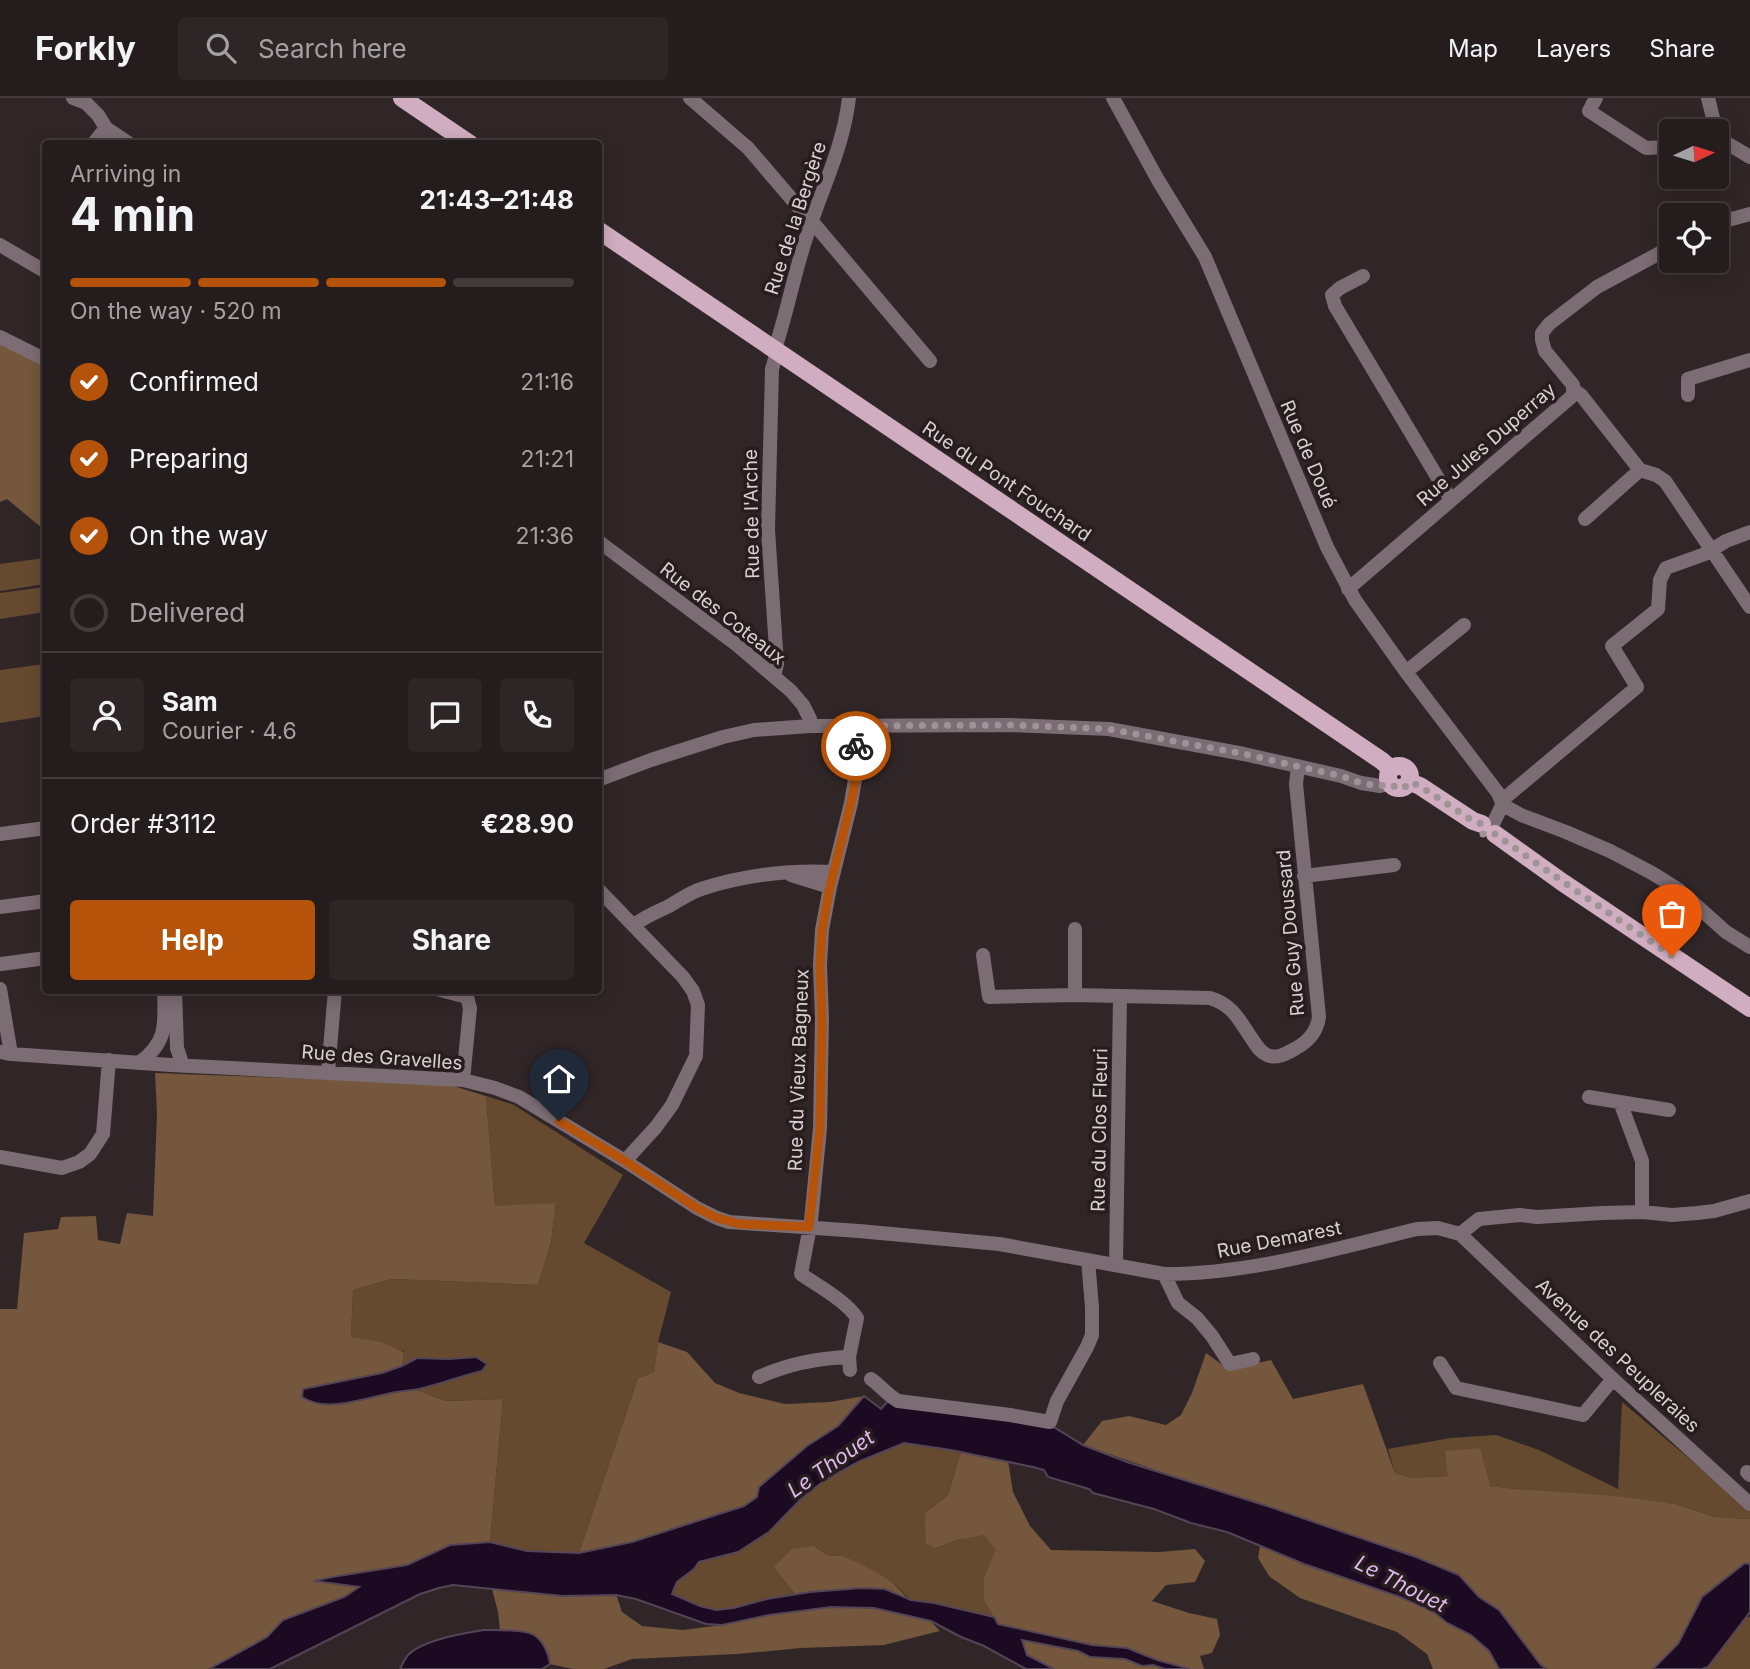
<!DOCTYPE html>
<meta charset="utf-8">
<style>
:root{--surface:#251c1d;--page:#2d2526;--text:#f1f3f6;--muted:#a3a1a4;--line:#423a3b;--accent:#b45309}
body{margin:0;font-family:Inter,sans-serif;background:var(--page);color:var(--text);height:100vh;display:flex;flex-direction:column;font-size:26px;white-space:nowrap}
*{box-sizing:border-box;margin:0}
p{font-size:23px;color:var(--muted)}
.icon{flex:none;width:38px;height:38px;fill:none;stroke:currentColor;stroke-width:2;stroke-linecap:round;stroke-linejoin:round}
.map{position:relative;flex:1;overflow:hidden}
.side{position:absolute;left:42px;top:42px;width:560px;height:854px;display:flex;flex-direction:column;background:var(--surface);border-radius:7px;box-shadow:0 4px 18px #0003,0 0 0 2px var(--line)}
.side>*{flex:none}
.needle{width:46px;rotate:86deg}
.tools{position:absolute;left:1659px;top:21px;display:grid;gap:14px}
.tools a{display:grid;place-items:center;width:70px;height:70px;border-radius:7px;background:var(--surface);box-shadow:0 4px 18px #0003,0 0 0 2px var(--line);font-size:35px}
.pin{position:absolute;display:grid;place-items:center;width:60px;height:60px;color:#fff;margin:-72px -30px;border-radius:50% 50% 50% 0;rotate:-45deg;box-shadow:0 0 7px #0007}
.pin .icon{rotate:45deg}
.courier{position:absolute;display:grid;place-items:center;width:70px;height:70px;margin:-35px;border:5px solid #b45309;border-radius:50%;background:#fff;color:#222;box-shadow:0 2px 9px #0007}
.summary em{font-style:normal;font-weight:700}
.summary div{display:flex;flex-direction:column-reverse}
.summary{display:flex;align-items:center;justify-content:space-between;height:119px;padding:0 28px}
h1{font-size:46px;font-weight:700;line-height:52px}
.bar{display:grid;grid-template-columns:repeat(4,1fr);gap:10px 7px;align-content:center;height:84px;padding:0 28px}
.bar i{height:9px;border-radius:5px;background:var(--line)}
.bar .selected{background:var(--accent)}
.bar p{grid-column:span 4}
.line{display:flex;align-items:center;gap:18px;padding:0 28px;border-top:2px solid var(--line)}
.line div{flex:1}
.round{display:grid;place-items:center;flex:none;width:74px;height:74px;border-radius:7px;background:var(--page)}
ol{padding:0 28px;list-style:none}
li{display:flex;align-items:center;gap:21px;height:77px}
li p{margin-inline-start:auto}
li .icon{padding:7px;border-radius:50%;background:var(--accent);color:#fff;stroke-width:4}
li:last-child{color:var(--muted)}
li i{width:38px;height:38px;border:4px solid var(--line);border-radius:50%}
.cta{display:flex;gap:14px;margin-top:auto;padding:14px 28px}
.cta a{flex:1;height:80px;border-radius:7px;background:var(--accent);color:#fff;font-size:28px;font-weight:700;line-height:80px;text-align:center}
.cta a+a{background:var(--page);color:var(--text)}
header{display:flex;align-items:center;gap:42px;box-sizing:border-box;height:98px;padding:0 35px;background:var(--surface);border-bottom:2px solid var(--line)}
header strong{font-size:33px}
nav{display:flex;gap:38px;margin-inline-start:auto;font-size:24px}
.search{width:490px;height:63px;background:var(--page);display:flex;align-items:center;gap:18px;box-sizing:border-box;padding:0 24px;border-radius:7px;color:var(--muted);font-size:26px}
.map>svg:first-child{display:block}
</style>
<header>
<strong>Forkly</strong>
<div class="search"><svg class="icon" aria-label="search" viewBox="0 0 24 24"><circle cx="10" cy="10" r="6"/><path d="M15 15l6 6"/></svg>Search here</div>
<nav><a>Map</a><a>Layers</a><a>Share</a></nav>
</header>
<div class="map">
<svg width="1750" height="1571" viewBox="0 0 1750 1571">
<rect width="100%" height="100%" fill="#312627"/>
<path fill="#664a30" d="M45,460V486L0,493V466Z
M45,489V514L0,521V495Z
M45,566V618L0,625V572Z
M486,998L514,1007L623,1077L584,1145L671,1194L658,1244L654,1274L638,1280L579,1455L527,1453L490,1444L503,1301L445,1303L417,1292L482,1273L475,1259L449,1261L417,1260L402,1268L404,1253L351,1239L353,1192L391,1181L538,1187L551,1144L556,1105L495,1109Z
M1622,1304L1750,1412V1421L1715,1419L1675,1406L1517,1391L1490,1388L1448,1378L1411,1380L1395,1375L1388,1351L1451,1340L1496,1337L1539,1352L1618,1391Z
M903,1345L961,1354L948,1397L925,1415L936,1450L956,1442L984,1436L997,1452L984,1479V1503L994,1519L934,1505L911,1502L891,1483L843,1458L827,1457L814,1448L775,1469L795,1496L767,1501L734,1510L716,1512L700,1508L672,1496L677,1484L694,1471L699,1464L738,1454L769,1434L801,1401L825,1382L858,1364Z
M1750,1519V1571H1702L1708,1569L1745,1520Z"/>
<path fill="#74573c" d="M0,242L45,262L46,429L42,430L7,401L0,404Z
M155,975L447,986L486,998L495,1108L556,1105L551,1144L538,1187L391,1181L353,1192L351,1239L381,1244L404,1254L402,1268L382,1275L303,1291L330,1306L357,1303L388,1295L417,1292L445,1303L503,1301L490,1444L450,1447L407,1467L332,1479L316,1483L361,1489L344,1499L283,1522L267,1539L209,1571H0V1211H17L24,1135L58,1131L61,1119L96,1118L98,1142L120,1146L127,1115L153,1118L157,1016Z
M658,1244L687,1254L715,1285L739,1295L785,1306L830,1304L864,1298L838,1328L807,1348L759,1389L758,1399L616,1496L622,1514L642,1528L683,1532L722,1527L769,1517L795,1496L774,1469L792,1451L814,1448L827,1457L843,1458L863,1467L891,1483L940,1533L884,1547L801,1550L737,1556L632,1561L604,1571H573L550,1566L549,1556L524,1535L500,1532L498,1514L492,1491L563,1497L579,1455L638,1280L654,1274Z
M1206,1255L1228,1271L1271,1262L1293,1301L1363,1286L1395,1375L1411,1380L1448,1378L1445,1353L1480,1350L1490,1388L1517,1391L1615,1398L1675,1406L1715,1419L1750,1421V1466L1745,1465L1702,1498L1678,1546L1653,1571H1546L1540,1566L1499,1512L1479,1499L1459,1477L1083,1347L1102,1323L1129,1318L1166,1327L1181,1317L1192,1295Z
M961,1354L1008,1363L1013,1394L1030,1428L1051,1452L1160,1454L1195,1451L1205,1463L1195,1484L1166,1487L1152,1503L1189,1515L1217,1521L1220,1537L1212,1555L1200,1558L1204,1571H1054L1027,1557L1022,1542L998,1526L984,1503V1479L996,1452L984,1437L956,1442L936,1450L926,1445L925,1415L948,1397Z
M1260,1448L1304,1467L1400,1499L1434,1514L1447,1525L1471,1537L1489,1553L1499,1571H1433L1427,1556L1397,1534L1300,1500L1269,1478L1258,1460Z"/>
<path fill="#1c0922" stroke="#544556" stroke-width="2" d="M476,1259L487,1266L482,1273C461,1278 441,1286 419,1291C409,1293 398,1293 387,1296C361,1301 326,1315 302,1299L303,1291L382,1275L402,1268L417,1260L449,1261Z
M864,1298L881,1311L887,1304L1052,1328L1083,1347L1127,1364L1267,1408L1416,1459L1459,1477L1479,1499L1499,1512L1540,1566L1546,1571H1499L1489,1553L1471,1537L1447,1525L1434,1514L1400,1499L1304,1466L1227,1434L1191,1425L1154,1411L1093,1395L1089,1391L1048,1379L1044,1372L1033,1369L951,1352L904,1345L858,1364L825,1382L801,1401L769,1434L738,1454L699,1464L694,1471L677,1484L672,1496L700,1508L716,1512L734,1510L767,1501L810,1494L861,1490L885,1491L911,1502L934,1505L994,1519L998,1526L1092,1547L1127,1550L1157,1562L1190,1571H1165L1153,1567L1142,1568L1125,1561L1090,1559L1078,1553L1022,1542L1027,1557L1054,1571H1026L984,1548L961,1539L931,1523L874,1510L831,1509L769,1517L722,1527L706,1526L636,1501L616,1497L563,1498L453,1487L439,1490L420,1496L270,1571H209L267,1539L283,1522L344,1499L359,1489L314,1483L332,1479L407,1467L450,1447L490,1444L527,1453L579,1455L632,1444L744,1408L757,1399L759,1389L807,1348L838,1328Z
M1745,1465L1750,1466V1514L1708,1569L1702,1571H1653L1678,1546L1702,1499Z
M484,1532C496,1532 524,1531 534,1537C543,1543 549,1556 550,1566L542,1571H400C402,1567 405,1560 409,1556C424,1542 464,1535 484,1532Z"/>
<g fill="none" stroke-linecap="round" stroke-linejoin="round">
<path stroke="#7c6c74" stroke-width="14" d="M73,0L86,5L98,17L106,30L130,46
M690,0L748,50L807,119L815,127L930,263
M1113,0L1158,82L1205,159L1327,449L1355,502L1406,574L1498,695L1503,707L1521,717L1566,734L1610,753L1652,775L1679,792L1726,834L1750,849
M1596,0L1589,13L1646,50L1671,49
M1708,0L1715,28L1720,41L1750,59
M93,46L106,30
M1717,125L1750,116
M0,147L46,174
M1363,178L1340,190L1332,197L1335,208L1451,402
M0,239L46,262
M775,251C787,214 794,177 806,140C821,92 843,51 849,0
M1573,291L1581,297L1640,372L1656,377L1665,383L1750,509
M1688,297V281L1750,262
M1585,421L1640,372
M598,443L737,547L791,593L803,607L810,621V628
M1348,491L1570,300L1573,296V287L1545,253L1542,242V235L1549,226L1597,189L1671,149
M1406,574L1464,527
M774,578L777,566L768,432L772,271L775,261L780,254
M598,682L651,662L723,639L754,632L810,628L1009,627L1109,631L1244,656L1341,678L1361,685L1380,688L1390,686
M1494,724L1506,699L1637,589L1612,548L1658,511L1660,482L1666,470L1705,456L1726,443L1750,434
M0,736L46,730
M791,777L830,789
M1304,778L1394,767
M598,791L683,879L693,893L698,907L696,958L672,1007L656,1029L625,1063
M0,809L46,803
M634,827C644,819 656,814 667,809C678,803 689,795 701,791C743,777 789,772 834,774
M1075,831V897L1210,900C1233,907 1239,922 1252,941C1256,947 1260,954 1267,957C1277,962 1289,954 1298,949C1310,942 1317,933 1319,919L1296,686L1298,668
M983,857L989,899L1075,897
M1,866L46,860
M0,891L11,956
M175,892L177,950L183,968
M440,892L467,899L470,910L463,982
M0,954L11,956L171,967L463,982L495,990L519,999L625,1063L697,1110L717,1120L729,1124L859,1133L999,1146L1164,1176C1251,1176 1334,1151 1417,1131L1438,1130L1460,1136L1613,1281L1750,1406
M139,965C168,944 165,925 164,892
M328,974L335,892
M1589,999L1669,1012
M1620,1004L1642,1063V1114
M0,1059L62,1070L79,1064L90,1056L103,1036L109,962
M1460,1136L1479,1121L1520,1117L1537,1119L1602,1115L1642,1114L1672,1117L1697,1115L1714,1113L1750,1103
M1116,1167L1120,898
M1164,1176L1178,1205L1197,1220L1212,1238L1230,1266L1253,1261
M1440,1265L1456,1290L1583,1317L1613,1281
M850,1272L849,1259L857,1220C846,1203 818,1188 801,1176L811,1123L820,1030L822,920L820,867L822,832L830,789L851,705L860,652L868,628
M759,1279C788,1266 817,1260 849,1259
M871,1281C881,1288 887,1297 898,1303L1010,1317L1050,1324L1057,1303L1087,1249L1092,1237V1209L1088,1162
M1747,1374L1750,1377"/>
<path stroke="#d0adc0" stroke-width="18" d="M402,0L470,46
M598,132L1382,663L1391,671
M1388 679a11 11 0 1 1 22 0a11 11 0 1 1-22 0Z
M1410,684L1420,688L1473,723L1482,726
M1495,736L1562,784L1750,910"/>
</g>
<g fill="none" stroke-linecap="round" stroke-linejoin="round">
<path stroke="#9e9496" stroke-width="7" stroke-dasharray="0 12.6" d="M856,648L851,644L845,628L1009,627L1109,631L1244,656L1341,678L1361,685L1380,688L1390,686L1399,691L1405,689L1410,684L1420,688L1473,723L1482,726L1481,732L1483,736L1491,738L1495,736L1562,783L1672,858"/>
<path stroke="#b45309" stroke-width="9" d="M559,1023L625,1063L697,1110L717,1120L740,1126L809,1129L820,1030L822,920L820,867L822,832L830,789L851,705L860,660V652L856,648"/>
</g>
<g text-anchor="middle" stroke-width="7" stroke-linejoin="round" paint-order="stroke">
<g font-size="19" fill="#d8d0d1" stroke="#271d1e">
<text transform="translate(795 120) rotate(-72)" y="7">Rue de la Bergère</text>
<text transform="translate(1486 346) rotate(-41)" y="7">Rue Jules Duperray</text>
<text transform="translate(1309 356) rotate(67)" y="7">Rue de Doué</text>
<text transform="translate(1007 383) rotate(34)" y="7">Rue du Pont Fouchard</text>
<text transform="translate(751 416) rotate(-91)" y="7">Rue de l'Arche</text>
<text transform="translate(723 515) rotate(38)" y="7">Rue des Coteaux</text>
<text transform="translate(1290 835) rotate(-95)" y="7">Rue Guy Doussard</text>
<text transform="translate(382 959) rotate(4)" y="7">Rue des Gravelles</text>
<text transform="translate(798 972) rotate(-88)" y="7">Rue du Vieux Bagneux</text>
<text transform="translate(1099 1032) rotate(-89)" y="7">Rue du Clos Fleuri</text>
<text transform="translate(1279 1141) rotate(-11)" y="7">Rue Demarest</text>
<text transform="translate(1618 1257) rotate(43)" y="7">Avenue des Peupleraies</text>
</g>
<g font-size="21" font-style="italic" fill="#e0b8ed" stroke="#271d1e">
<text transform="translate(831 1366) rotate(-35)" y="7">Le Thouet</text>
<text transform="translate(1401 1486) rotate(27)" y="7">Le Thouet</text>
</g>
</g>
</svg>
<div class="tools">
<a><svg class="needle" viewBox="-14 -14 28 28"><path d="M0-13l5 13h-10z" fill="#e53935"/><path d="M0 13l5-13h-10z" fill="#a3a1a4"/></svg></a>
<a><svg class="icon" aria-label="locate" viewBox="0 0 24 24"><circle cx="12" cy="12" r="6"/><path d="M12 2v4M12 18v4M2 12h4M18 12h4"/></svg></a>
</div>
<div class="pin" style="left:1672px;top:858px;background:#ea580c"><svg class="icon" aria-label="bag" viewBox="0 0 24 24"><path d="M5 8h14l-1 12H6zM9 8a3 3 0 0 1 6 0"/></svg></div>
<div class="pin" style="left:559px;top:1023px;background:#1f2937"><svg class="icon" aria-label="home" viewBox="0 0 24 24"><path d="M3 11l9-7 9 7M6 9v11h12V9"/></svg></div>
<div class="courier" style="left:856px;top:648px"><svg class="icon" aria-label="bike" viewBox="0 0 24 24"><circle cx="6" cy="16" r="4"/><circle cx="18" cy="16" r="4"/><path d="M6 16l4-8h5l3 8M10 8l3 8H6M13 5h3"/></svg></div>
<section class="side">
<div class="summary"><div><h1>4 min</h1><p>Arriving in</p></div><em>21:43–21:48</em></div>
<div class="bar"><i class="selected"></i><i class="selected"></i><i class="selected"></i><i></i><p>On the way · 520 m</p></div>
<ol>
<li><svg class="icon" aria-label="check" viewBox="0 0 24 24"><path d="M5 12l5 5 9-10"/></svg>Confirmed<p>21:16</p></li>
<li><svg class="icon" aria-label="check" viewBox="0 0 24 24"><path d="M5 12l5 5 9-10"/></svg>Preparing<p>21:21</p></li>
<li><svg class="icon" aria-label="check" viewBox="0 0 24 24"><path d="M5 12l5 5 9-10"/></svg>On the way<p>21:36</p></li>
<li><i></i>Delivered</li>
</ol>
<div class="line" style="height:126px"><a class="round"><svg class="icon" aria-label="person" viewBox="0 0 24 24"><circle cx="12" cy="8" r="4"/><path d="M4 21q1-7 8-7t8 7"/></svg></a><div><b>Sam</b><p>Courier · 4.6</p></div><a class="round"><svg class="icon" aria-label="chat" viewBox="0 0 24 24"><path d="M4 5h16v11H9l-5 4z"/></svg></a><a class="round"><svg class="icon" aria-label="phone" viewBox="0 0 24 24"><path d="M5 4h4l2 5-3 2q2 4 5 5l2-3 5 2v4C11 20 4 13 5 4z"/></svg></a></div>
<div class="line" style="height:91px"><div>Order #3112</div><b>€28.90</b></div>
<div class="cta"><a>Help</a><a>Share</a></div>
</section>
</div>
